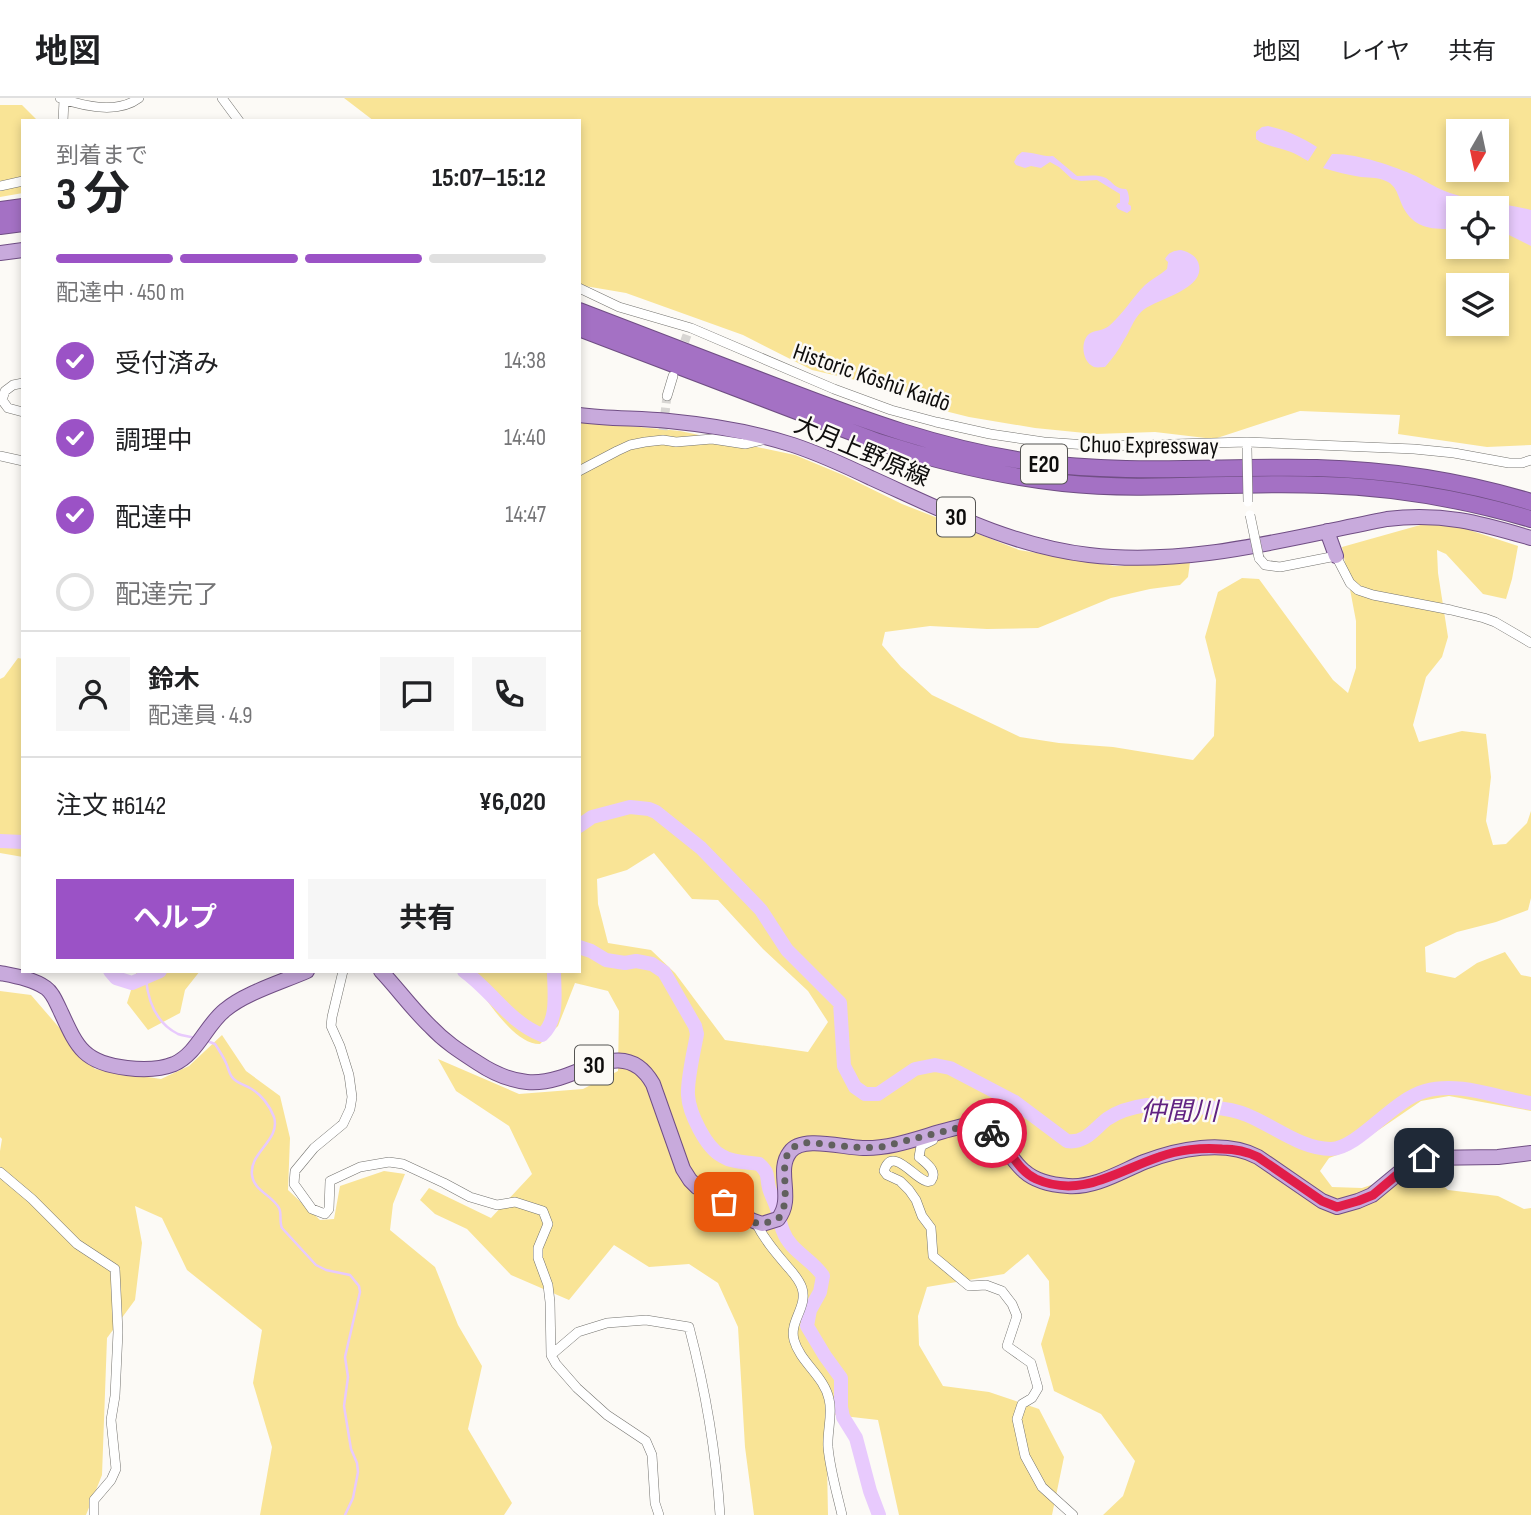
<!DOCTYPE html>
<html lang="ja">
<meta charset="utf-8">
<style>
:root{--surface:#fff;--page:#f6f6f6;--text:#202124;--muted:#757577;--line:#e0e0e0;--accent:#9b52c6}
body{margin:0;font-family:"Sofia Sans Condensed","Noto Sans JP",sans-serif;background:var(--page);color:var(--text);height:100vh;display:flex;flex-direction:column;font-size:26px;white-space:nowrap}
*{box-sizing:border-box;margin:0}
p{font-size:23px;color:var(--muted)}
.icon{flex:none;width:38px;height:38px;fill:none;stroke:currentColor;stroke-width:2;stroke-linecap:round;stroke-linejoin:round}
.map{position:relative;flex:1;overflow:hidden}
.drawer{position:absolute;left:21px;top:21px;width:560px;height:854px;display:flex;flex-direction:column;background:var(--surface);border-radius:0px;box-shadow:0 4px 10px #0003}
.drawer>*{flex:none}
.needle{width:46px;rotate:189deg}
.tools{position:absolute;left:1446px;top:21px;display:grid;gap:14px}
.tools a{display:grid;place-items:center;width:63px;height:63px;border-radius:0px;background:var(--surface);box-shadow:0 4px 10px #0003;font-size:35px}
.pin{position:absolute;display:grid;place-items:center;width:60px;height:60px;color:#fff;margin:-30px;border-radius:14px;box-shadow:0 4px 10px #0006}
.courier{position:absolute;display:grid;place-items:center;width:70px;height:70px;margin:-35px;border:5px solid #e11d48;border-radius:50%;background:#fff;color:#222;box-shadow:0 2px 9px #0007}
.head em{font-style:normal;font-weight:700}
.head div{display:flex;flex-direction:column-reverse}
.head{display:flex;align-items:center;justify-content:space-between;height:119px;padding:0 35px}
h1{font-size:46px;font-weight:700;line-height:52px}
.bar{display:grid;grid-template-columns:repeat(4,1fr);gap:10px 7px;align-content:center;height:84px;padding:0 35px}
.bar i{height:9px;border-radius:5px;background:var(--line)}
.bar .selected{background:var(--accent)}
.bar p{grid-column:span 4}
.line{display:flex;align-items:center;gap:18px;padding:0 35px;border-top:2px solid var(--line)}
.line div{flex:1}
.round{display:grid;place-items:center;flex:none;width:74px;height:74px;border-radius:0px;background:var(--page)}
ol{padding:0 35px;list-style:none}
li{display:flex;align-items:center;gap:21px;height:77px}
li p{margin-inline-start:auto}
li .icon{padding:7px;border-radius:50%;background:var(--accent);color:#fff;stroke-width:4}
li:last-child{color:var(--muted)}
li i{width:38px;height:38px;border:4px solid var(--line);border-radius:50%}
.cta{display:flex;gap:14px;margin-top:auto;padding:14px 35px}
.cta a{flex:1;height:80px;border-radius:0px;background:var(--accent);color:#fff;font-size:28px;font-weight:700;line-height:80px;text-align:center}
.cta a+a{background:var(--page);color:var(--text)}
header{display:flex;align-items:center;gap:42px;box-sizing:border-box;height:98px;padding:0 35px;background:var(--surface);border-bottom:2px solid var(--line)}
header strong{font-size:33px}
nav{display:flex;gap:38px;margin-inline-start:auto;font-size:24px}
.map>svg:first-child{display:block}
</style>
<header>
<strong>地図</strong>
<nav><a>地図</a><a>レイヤ</a><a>共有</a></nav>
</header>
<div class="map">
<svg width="1531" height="1417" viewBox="0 0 1531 1417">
<rect width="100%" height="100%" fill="#fcfaf6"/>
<path fill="#f9e496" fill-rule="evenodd" d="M344,0H1531V347L1487,349L1398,336L1400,317L1300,313L1214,341L1155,334L1095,336L1035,330L969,319L949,314L908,294L812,272L743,237L626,195L579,187V23H374ZM1458,33H1496V72H1458ZM1458,110H1496V149H1458ZM1458,187H1496V226H1458Z
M0,7H22L38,23H23V95L0,99Z
M579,323L680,333L795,357L843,377L902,406L1019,452L1115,468L1190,464L1188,479L1180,487L1150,491L1111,500L1038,530L987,531L930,528L885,534L882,547L901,569L932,597L1020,639L1059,645L1113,649L1193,662L1214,638L1216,582L1205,539L1218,494L1242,480L1259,481L1333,582L1348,595L1356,570V523L1342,449L1431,424L1454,427L1518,448L1512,481L1506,501L1483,496L1446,456L1437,452L1438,475L1448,539L1442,559L1426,579L1413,627L1419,644L1462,633L1486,636L1491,679L1486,723L1493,747L1506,746L1527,725L1531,713V800L1528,812L1496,824L1457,834L1425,849L1426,874L1455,880L1477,865L1505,854L1521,877L1531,879V1013L1449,998L1421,1003L1348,1053L1329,1060L1320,1073L1332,1089L1362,1090L1410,1074L1433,1078L1448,1092L1498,1098L1524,1111L1531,1110V1417H1103L1123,1398L1135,1363L1101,1316L1054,1293L1041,1246L1050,1217L1049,1183L1028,1156L1004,1176L927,1189L918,1218L919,1247L943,1288L989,1294L1039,1311L1064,1359L1052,1417H899L878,1322L826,1316L828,1417H754L745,1349L738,1229L718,1185L689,1166L649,1169L614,1147L569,1202L511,1177L467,1131L435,1116L420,1102L429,1090L491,1120L532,1076L509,1028L456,993L438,961L519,996L583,991L618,973L619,913L608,893L575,885L558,928L540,946C513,947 481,894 467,873H579ZM654,755L692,801L718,802L763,851L808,893L828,924L808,954L725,942L675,875L651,852L608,845L598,806L597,781L627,772Z
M18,560L23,561V759L0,755V581L4,579Z
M137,873H200L185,892L180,915L148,932L127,905Z
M0,893L31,897L95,971L161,981L189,968L222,937L246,973L280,998L290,1040L288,1092L320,1122L334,1121L340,1088L384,1073L405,1076L393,1106L390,1132L435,1169L458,1227L482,1268L468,1331L512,1405L504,1417H260L272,1349L253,1285L262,1232L187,1172L162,1120L135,1108L142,1145L135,1202L107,1240L102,1377L86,1417H0V1053L2,1041L0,1039Z"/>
<path fill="#e8cafd" d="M1268,28C1287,32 1301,39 1317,49L1308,63C1301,59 1293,54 1285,52C1274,48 1265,48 1256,41V34L1262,29Z
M1022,54C1033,54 1043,59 1053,58L1077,78C1087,78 1097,76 1106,80C1114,85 1115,91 1126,91C1129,94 1130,103 1128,106L1131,108V112L1127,115L1118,111L1116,108L1118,105H1120V96L1097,82L1081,83L1072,81L1059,69L1050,64L1041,70L1031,68L1025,70L1016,67L1014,64L1017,58Z
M1332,56C1356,55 1394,68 1416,78C1427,84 1438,91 1450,95C1476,104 1504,105 1531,112V148L1507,136L1496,134V110H1458V130C1431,133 1410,130 1400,102C1397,94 1395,88 1388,84C1379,79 1371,80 1361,79C1348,77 1336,74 1323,70Z
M1181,152C1188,154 1195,157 1198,164C1209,192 1154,201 1141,214C1133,222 1130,233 1124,242C1119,252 1112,261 1105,269C1102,269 1098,270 1094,269C1082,264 1080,244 1089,236C1094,232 1103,233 1109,228C1123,216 1132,200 1145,187C1152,181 1160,177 1167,171L1168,164L1165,161C1169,154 1173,153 1181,152Z"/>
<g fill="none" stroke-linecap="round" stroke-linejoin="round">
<path stroke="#e8cafd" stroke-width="2.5" d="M146,881C148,903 156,925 178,936C183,938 189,938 194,940
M207,943L215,946C219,952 223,958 226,965C228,969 229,975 232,979C236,985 245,987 250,990C261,996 270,1008 274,1019C281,1042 249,1054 252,1077C254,1093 272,1097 279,1110C282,1116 279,1123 282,1130L316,1167L326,1172L350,1177L359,1188L360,1194L345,1259L348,1279L344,1308L351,1351L357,1365L358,1374L353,1400L345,1417"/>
<path stroke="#e8cafd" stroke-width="14" d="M579,728L592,719L630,709L649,711L656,714L701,750L761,812L787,852L840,905L844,968L855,989L865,996H878L915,971L935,967L950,970L1015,1004L1067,1043C1085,1046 1094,1031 1107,1021C1118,1013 1133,1009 1147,1007C1157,1006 1168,1010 1179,1010C1201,1009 1225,1008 1247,1017C1274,1028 1301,1051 1331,1051C1359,1050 1392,1002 1425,993C1460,983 1497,1000 1531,1005
M0,743L23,744
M579,849L591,853L606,862L625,865L636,863L652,866L664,874L695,928L697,936C694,953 687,982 688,997C689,1015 706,1050 722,1058C733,1065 747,1064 759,1066C770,1076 766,1078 769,1090C771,1097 775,1104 777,1111C779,1118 780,1126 783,1133C790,1153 812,1161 823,1178L820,1194L810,1212L807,1228L825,1258L841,1280V1309L843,1319L856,1340L870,1393L879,1417
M110,873L116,880L132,885L160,873
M464,873C492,893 509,924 542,937C559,922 554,894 554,873"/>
<path stroke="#d8d6d3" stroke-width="9" stroke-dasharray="9 4.5" stroke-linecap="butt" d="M680,256L687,237
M663,332L667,298"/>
<defs>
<path id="street" d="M60,0C83,8 118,16 139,0
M222,0L239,23
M63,23L64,2
M0,88L23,83
M579,190L619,209L691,230L834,291L891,312L936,324L990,336L1044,344L1102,348L1247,344L1414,351L1454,355L1509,365H1522L1531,362
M23,285L13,287L5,293L2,302L8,310L23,314
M667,298L673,278
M0,358L23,363
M579,373L617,353L630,347L645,344L663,342L676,344L712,341L745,346L767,341
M1259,460L1265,467L1280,469L1336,458L1350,485L1358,492L1373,497L1451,512L1484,520L1495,524L1531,545
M343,873L332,919L331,928L340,948L349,977L352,999L350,1011L343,1026L314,1050L295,1073L294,1086L312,1111L325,1116L329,1111L330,1083L360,1069L389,1064L403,1066L444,1085L470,1099L497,1107L515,1104L543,1113L548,1126L538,1150V1160L548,1187L550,1204L551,1257L556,1266L577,1290L607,1317L646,1343L652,1357L655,1405L659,1417
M933,1042L921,1048L919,1059C927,1066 938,1073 931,1083C929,1083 927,1084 926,1083C914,1080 892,1047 884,1073L887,1077L900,1083L909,1092L916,1102L922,1118L931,1130L933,1158L969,1188L986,1187L1002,1193L1012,1206L1017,1218L1007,1248L1031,1265L1038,1290L1032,1300L1022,1306L1017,1321L1025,1358L1042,1389L1073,1417
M0,1074L32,1101L77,1146L115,1171L118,1234L115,1298L111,1322L116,1371L111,1382L94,1402V1417
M756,1125C764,1141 775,1154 787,1168C793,1175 799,1181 802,1190C808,1209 789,1223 794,1242C800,1264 824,1278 829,1301C833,1316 827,1333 828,1349C830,1372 837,1395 842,1417
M551,1257L578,1234L607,1225L646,1222L689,1229C705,1290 716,1353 720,1417"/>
<path id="primary" d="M0,155L23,152
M579,317C609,321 639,320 669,323C710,327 753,334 793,347C820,356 846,368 871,380C942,412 1011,448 1089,457C1189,469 1289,440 1387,421C1441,414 1480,425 1531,440
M1327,433L1336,458
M381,873C398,891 413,912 431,929C445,944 461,954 478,965C493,975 508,982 527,984C537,985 549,983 559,980C592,970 629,943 653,986L683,1071L690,1082L697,1089L737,1111L751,1122L762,1126L778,1121C795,1100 775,1073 790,1054C802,1037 844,1050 863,1050C900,1051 933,1033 969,1027C1001,1028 1003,1055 1024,1073C1035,1083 1053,1087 1068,1088C1095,1090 1120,1074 1144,1064C1177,1051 1225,1041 1258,1059L1322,1103L1337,1109L1358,1103L1372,1097L1412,1064L1424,1060L1498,1059L1531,1055
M0,875C15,878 33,881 46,890C53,895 56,904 60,912C77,949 83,965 127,970C143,972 159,972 174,966C197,956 206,927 225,912C245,895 282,884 307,873"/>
<path id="highway" d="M0,112L23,109
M0,128L23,125
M579,213C645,238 711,264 777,289C860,321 943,352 1031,364C1126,377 1221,368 1317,370C1389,372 1462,383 1531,404
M579,230L878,344C938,363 1000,378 1063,385C1149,394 1236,383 1323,387C1394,389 1463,401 1531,421"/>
</defs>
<use href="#street" stroke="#74736f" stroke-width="10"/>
<use href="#primary" stroke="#704e84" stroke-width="16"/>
<use href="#highway" stroke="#704e84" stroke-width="18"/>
<use href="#street" stroke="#fff" stroke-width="9"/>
<use href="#primary" stroke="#c8aadc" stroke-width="14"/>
<use href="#highway" stroke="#a471c4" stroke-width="16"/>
<defs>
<path id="street-bridge" d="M1247,350L1248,404
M1250,417L1259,460"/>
</defs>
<use href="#street-bridge" stroke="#74736f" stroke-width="10" stroke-linecap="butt"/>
<use href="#street-bridge" stroke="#fff" stroke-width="9"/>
</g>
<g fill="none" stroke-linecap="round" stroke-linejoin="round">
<path stroke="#61605e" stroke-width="7" stroke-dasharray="0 12.6" d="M724,1104L756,1125L762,1126L778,1121C797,1098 768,1052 804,1045C813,1044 822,1046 831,1047C848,1049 864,1050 881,1049L969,1027H977L992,1035"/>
<path stroke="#e11d48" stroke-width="9" d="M992,1035C1010,1048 1015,1071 1036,1081C1081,1101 1117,1073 1159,1059C1178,1052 1202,1049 1222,1051C1236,1051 1246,1053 1258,1059L1322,1103L1337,1109L1358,1103L1373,1097L1412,1064L1424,1060"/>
</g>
<g text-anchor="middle" stroke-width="5" stroke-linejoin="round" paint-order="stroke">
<g fill="#fcfaf6" stroke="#555452" stroke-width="2">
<rect x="1021" y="346.5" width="46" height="39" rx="5"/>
<rect x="937" y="399.5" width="38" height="39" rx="5"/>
<rect x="575" y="947.5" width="38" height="39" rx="5"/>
</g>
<g font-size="23" font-weight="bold" fill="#0e0d0c">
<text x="1044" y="374">E20</text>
<text x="956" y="427">30</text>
<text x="594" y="975">30</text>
</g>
<g font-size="24" fill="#0e0d0c" stroke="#fcfaf6">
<text transform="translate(872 279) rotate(19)" y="8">Historic Kōshū Kaidō</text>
<text transform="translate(1149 347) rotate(1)" y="8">Chuo Expressway</text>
<text transform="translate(862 353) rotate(23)" y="8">大月上野原線</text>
</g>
<g font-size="26" font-style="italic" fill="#612282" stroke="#fcfaf6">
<text x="1179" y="1022">仲間川</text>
</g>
</g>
</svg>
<div class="tools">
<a><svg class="needle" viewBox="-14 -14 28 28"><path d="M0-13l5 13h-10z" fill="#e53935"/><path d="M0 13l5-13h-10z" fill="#757577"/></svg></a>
<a><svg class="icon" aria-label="locate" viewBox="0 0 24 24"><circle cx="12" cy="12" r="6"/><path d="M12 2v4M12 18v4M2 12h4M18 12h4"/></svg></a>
<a><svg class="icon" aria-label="layers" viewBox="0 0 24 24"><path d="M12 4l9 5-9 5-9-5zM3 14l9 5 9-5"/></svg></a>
</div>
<div class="pin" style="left:724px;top:1104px;background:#ea580c"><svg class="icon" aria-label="bag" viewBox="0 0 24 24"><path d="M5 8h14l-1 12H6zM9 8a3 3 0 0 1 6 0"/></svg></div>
<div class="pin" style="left:1424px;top:1060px;background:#1f2937"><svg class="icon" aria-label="home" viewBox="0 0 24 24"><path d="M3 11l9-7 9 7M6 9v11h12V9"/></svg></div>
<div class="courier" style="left:992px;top:1035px"><svg class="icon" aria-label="bike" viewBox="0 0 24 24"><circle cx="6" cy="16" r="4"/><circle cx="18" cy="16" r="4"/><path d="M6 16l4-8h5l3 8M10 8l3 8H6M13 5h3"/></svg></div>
<section class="drawer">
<div class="head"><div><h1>3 分</h1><p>到着まで</p></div><em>15:07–15:12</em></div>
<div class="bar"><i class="selected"></i><i class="selected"></i><i class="selected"></i><i></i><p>配達中 · 450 m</p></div>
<ol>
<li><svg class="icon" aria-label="check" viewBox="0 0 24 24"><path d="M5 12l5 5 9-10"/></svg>受付済み<p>14:38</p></li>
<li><svg class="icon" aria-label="check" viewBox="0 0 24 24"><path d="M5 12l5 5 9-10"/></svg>調理中<p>14:40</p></li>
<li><svg class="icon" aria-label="check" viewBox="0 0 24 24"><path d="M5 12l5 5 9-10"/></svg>配達中<p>14:47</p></li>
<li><i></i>配達完了</li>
</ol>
<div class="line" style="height:126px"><a class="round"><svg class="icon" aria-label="person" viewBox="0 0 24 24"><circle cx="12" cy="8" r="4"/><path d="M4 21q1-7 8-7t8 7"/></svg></a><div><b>鈴木</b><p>配達員 · 4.9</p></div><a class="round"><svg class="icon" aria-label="chat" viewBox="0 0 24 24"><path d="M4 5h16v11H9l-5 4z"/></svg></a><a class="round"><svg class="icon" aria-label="phone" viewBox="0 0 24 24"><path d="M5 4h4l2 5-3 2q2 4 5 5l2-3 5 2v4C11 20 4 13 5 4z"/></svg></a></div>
<div class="line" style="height:91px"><div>注文 #6142</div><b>¥6,020</b></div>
<div class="cta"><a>ヘルプ</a><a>共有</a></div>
</section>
</div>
